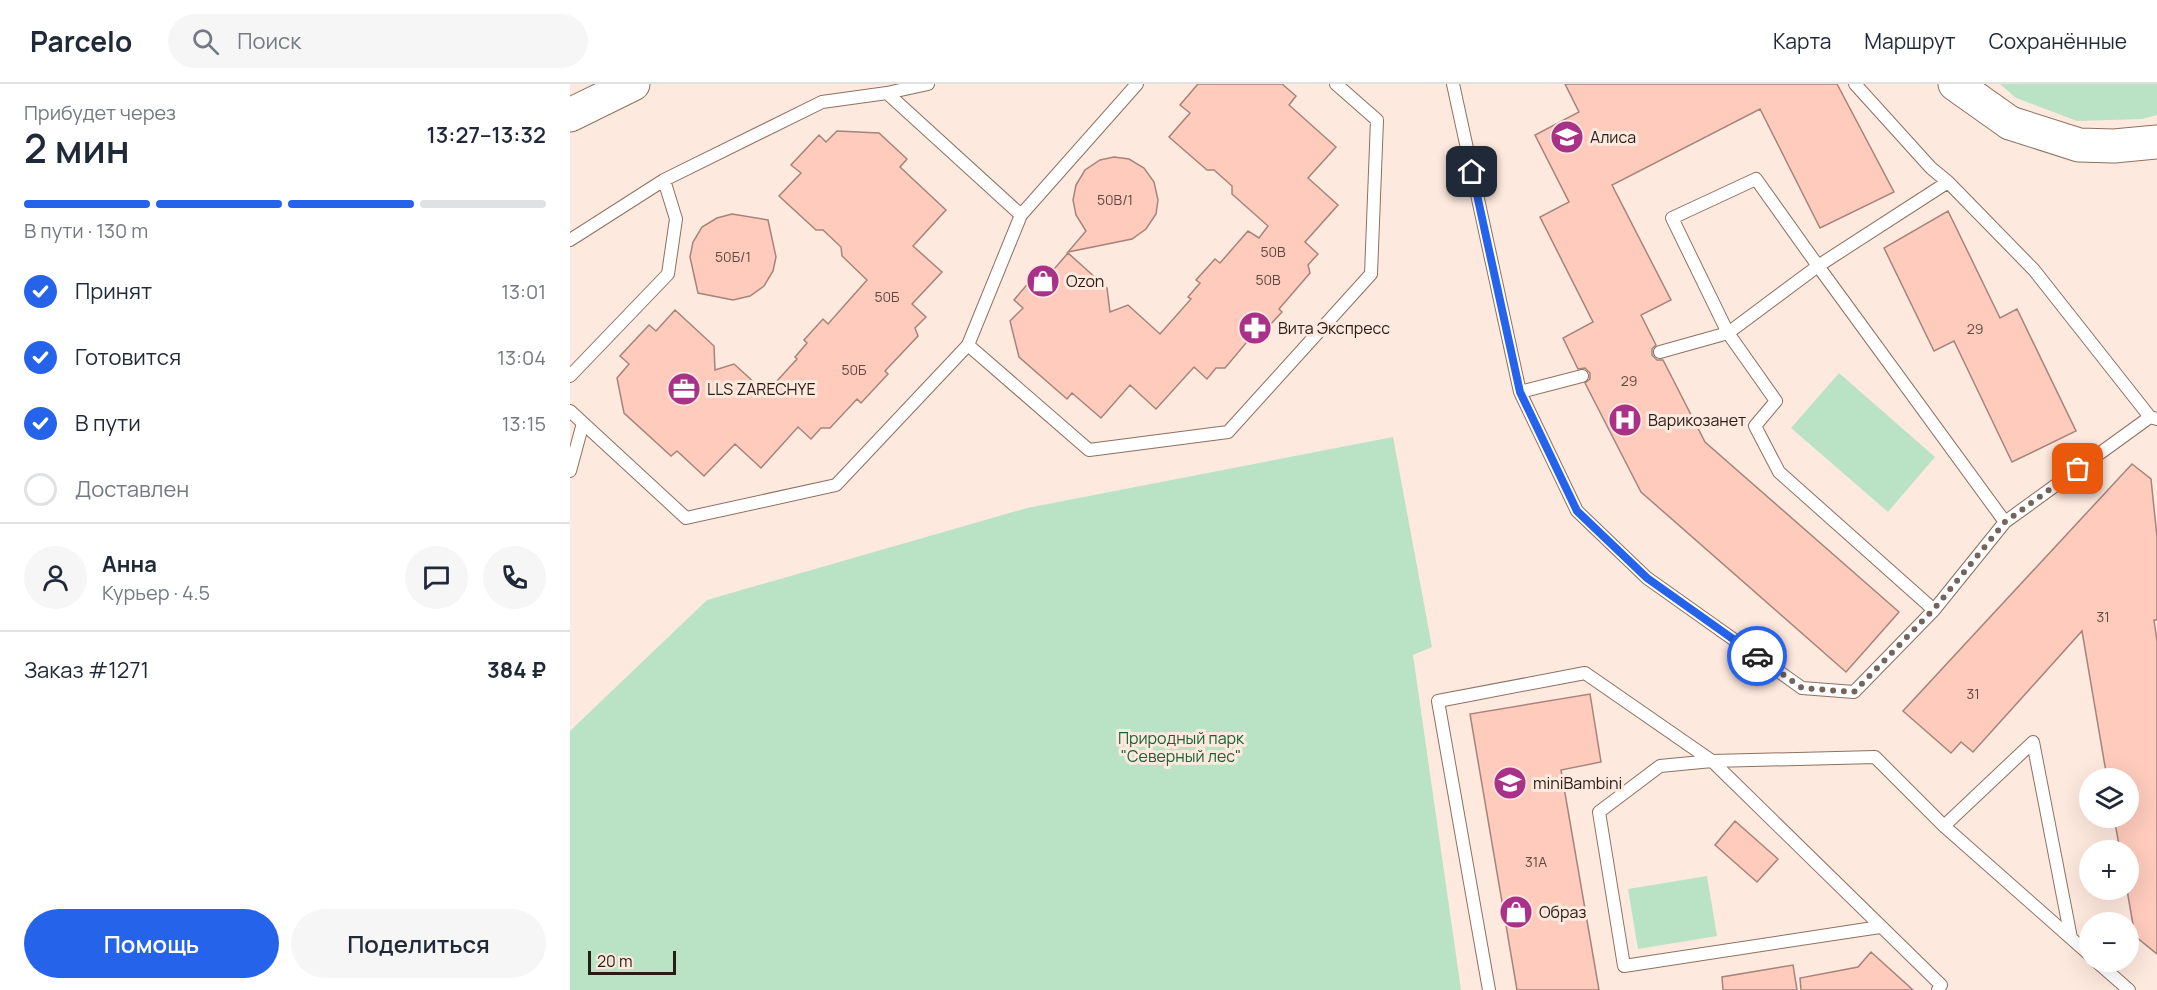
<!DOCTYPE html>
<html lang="ru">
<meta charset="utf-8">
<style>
:root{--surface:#fff;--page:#f6f6f7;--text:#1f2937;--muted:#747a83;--line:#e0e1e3;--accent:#2563eb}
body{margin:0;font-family:Manrope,sans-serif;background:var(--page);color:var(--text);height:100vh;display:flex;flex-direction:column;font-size:22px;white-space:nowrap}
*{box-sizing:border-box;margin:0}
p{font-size:20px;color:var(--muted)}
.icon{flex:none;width:33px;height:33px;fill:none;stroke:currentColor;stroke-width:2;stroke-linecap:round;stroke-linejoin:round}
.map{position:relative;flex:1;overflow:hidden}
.sheet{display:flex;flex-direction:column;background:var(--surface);width:570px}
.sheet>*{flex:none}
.tools{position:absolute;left:1509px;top:684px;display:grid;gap:12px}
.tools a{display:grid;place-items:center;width:60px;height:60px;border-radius:50%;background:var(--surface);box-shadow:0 6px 24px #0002;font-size:30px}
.scale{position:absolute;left:18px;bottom:15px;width:88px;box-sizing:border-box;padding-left:6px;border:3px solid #281c16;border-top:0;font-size:16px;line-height:21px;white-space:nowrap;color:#281c16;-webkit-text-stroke:4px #fee9de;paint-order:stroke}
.pin{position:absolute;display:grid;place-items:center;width:51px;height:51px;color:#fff;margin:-26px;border-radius:12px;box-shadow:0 3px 9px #0006}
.courier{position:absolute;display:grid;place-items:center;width:60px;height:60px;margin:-30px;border:4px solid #2563eb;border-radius:50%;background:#fff;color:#222;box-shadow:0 2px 8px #0007}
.head em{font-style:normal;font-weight:600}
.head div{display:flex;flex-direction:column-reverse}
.head{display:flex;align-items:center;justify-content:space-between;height:102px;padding:0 24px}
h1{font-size:39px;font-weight:600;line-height:45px}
.bar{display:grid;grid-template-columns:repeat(4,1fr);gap:9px 6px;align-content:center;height:72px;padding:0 24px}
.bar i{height:8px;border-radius:4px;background:var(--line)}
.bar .selected{background:var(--accent)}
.bar p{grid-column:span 4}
.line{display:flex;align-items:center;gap:15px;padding:0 24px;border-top:2px solid var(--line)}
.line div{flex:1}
.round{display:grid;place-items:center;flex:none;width:63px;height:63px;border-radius:32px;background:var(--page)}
ol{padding:0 24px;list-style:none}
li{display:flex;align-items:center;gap:18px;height:66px}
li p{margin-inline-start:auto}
li .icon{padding:6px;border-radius:50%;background:var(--accent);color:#fff;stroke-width:4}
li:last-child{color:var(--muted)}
li i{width:33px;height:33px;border:3px solid var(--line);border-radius:50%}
.button{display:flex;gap:12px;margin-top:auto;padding:12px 24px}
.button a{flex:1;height:69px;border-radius:36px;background:var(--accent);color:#fff;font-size:24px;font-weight:600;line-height:69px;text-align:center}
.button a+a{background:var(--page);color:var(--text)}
header{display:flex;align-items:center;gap:36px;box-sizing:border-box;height:84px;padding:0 30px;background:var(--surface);border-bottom:2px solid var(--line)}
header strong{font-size:28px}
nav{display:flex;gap:33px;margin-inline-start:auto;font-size:21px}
.search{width:420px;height:54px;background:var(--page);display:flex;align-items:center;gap:15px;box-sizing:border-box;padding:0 21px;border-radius:33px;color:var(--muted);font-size:22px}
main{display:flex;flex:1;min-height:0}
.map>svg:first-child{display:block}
</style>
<header>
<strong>Parcelo</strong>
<div class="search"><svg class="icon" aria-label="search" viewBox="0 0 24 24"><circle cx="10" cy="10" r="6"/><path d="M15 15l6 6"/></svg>Поиск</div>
<nav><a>Карта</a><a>Маршрут</a><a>Сохранённые</a></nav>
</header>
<main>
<section class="sheet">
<div class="head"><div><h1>2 мин</h1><p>Прибудет через</p></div><em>13:27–13:32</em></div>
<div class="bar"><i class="selected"></i><i class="selected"></i><i class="selected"></i><i></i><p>В пути · 130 m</p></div>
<ol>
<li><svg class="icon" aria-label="check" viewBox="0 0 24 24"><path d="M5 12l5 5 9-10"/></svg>Принят<p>13:01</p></li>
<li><svg class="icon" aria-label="check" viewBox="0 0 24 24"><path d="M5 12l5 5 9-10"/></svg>Готовится<p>13:04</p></li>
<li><svg class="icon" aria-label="check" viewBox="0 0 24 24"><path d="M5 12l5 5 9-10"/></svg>В пути<p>13:15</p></li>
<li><i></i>Доставлен</li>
</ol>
<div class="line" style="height:108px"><a class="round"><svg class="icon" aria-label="person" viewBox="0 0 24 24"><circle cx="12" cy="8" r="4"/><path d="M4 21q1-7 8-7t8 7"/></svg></a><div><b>Анна</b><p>Курьер · 4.5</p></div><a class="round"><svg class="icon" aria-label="chat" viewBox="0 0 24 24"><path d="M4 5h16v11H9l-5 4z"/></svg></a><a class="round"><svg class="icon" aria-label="phone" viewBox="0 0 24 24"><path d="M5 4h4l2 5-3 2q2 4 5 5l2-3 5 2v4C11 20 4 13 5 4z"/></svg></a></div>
<div class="line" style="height:78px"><div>Заказ #1271</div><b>384 ₽</b></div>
<div class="button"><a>Помощь</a><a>Поделиться</a></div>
</section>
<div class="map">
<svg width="1587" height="906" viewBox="0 0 1587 906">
<rect width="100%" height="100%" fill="#fee9de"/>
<path fill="#bae3c5" d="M1430,0H1587V31L1572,35L1507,37L1446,14Z
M1269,289L1365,373L1318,428L1221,344Z
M823,353L862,563L843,571L891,906H0V647L137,516L457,424Z
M1137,792L1147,852L1068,865L1058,805Z"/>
<path fill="#fecbbd" stroke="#a6847a" stroke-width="1.5" d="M628,0H712L726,12L719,21L766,63L738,94L768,121L735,158L748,170L738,181L740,189L709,225L712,228L685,257L681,253L655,284H646L637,295L624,283L586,325L560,301L531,334L502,309L497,315L449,273L440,237L453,224L444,216L471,184L479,191L498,169L537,204L540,228L558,221L590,250L621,215L618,213L630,199L626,196L645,175L650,179L678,147L689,154L698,142L662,110V102L644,86H637L599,53L620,29L610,21Z
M995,0H1267L1324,108L1250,144L1190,25L1042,101L1101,216L1071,231L1086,261L1082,265V271L1087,276H1093L1135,358L1329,528L1276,588L1071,408L1015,299L1020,295V289L1015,284L1008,285L993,254L1023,238L970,133L999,118L965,51L1009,28Z
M267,47L309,49L337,75L330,83L376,126L343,162L372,188L342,220L356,233L345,244L348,252L315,287L318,290L291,319L287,315L260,344H251L241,355L228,343L191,384L165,360L134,392L107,367L101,372L54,329L47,294L59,280L50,272L79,241L86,247L105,226L144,262L145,286L164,280L196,309L227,275L225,273L237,259L234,256L253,235L258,240L297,196L272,172L271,163L253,146H246L209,112L231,89L221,81L249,51L256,58Z
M544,73L559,75L574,84L584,98L588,116L586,130L576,145L562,155L498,168L516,147L506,131L503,116L506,101L515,86L530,76Z
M1378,127L1430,234L1447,225L1506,347L1442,378L1384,257L1364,267L1314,164Z
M162,130L198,136L206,173L203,187L194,202L180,212L163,216L128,209L120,173L123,158L132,143L147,134Z
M1562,380L1581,395L1587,453V536H1584L1587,557V870L1565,852L1557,806H1558V766H1550L1544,734H1558V694H1537L1512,547L1403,668L1391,658L1381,669L1333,627Z
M1020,610L1031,678L991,686L1029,906H947L900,630Z
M1165,737L1208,775L1187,798L1145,761Z
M1301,868L1343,906H1231L1230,894L1288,883Z
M1223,881L1227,906H1153L1152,893Z"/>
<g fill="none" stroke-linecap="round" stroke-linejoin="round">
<defs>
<path id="lane" d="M883,0L950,308L1012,292
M1285,0L1361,84L1378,98L1464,186L1580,333
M451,131L567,0
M0,156L94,96L252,18L317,9L358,0
M398,261L519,366L658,348L801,190L807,36L766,0
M1090,268L1158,249L1102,134L1186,95L1248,182L1378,98
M0,292L98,190L106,135L94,96
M950,308L1007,427L1077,494L1232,604L1284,608L1364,526L1435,438L1580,333L1587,335
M0,327L13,339L0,387
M13,339L116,434L266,401L398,261L451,131L317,9
M1364,526L1209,388L1185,342L1206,317L1158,249L1248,182L1435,438
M1374,742L1463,658L1501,854
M1310,843L1054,882L1029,728L1090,682L1142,677L1371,901L1368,906
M1527,878L1559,906
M919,906L868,617L1015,589L1142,677L1305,673L1374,742L1520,871"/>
<path id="secondary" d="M1385,0L1440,39"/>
<path id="primary" d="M0,31L63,0
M1440,39L1509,61L1544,62L1587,58"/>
</defs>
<use href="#lane" stroke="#8e7060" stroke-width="14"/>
<use href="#secondary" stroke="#8e7060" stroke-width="35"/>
<use href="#primary" stroke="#8e7060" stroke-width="35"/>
<use href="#lane" stroke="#fff" stroke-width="12"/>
<use href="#secondary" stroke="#fff" stroke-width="33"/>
<use href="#primary" stroke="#fff" stroke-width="33"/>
</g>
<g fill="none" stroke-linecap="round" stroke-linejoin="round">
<path stroke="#73645c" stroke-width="6" stroke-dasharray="0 10.8" d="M1187,572L1232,604L1284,608L1364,525L1435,438L1508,385"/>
<path stroke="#2563eb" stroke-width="8" d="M902,88L950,308L1007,427L1077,494L1187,572"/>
</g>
<defs>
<symbol id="school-disc" viewBox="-11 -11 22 22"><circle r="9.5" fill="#a93188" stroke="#fee9de"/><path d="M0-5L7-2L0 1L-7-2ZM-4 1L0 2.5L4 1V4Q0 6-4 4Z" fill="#fff"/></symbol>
<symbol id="shop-disc" viewBox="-11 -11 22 22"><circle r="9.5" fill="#a93188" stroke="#fee9de"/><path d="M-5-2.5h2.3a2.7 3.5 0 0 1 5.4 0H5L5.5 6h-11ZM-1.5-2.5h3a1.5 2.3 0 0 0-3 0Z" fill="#fff"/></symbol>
<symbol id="pharmacy-disc" viewBox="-11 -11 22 22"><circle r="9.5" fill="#a93188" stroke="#fee9de"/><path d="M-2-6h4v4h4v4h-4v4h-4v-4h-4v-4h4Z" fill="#fff"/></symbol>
<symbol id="office-disc" viewBox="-11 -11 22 22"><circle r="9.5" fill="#a93188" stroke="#fee9de"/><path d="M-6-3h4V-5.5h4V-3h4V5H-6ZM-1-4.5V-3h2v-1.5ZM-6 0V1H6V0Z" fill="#fff"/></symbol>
<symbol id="hospital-disc" viewBox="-11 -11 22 22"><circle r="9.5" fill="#a93188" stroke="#fee9de"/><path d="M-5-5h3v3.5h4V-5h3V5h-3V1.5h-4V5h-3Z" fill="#fff"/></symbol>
</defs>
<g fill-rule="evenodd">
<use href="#school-disc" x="978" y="34" width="38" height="38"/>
<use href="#shop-disc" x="454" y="178" width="38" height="38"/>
<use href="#pharmacy-disc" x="666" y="225" width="38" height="38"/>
<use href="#office-disc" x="95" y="286" width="38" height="38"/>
<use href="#hospital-disc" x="1036" y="317" width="38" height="38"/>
<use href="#school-disc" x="921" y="680" width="38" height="38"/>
<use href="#shop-disc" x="927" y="809" width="38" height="38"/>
</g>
<g text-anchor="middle" stroke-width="6" stroke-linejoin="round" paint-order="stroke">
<g font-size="14" fill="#5e4840">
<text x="545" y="121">50В/1</text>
<text x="703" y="173">50В</text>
<text x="163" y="178">50Б/1</text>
<text x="698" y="201">50В</text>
<text x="317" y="218">50Б</text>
<text x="1405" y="250">29</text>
<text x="284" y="291">50Б</text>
<text x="1059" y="302">29</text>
<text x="1533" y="538">31</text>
<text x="1403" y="615">31</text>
<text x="966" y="783">31А</text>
</g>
<g font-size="16" fill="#281c16" stroke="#fee9de" text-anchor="start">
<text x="1020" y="59">Алиса</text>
<text x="496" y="203">Ozon</text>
<text x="708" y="250">Вита Экспресс</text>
<text x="137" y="311">LLS ZARECHYE</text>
<text x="1078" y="342">Варикозанет</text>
<text x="963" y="705">miniBambini</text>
<text x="969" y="834">Образ</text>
</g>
<g font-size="16" fill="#116435" stroke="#fee9de">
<text x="611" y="660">Природный парк<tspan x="611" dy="18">"Северный лес"</tspan></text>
</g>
</g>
</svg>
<div class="tools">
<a><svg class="icon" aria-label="layers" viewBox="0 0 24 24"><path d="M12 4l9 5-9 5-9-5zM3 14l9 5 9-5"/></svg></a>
<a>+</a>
<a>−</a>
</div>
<div class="scale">20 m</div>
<div class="pin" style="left:1508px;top:385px;background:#ea580c"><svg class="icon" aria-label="bag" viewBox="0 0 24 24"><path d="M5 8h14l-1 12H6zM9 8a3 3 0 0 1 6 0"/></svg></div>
<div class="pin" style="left:902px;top:88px;background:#1f2937"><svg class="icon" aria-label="home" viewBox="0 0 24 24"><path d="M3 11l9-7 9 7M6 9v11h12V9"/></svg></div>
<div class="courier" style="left:1187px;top:572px"><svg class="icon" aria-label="car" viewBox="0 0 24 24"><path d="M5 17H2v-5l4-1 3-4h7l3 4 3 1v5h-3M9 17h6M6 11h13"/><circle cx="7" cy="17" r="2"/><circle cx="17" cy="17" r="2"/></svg></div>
</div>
</main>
